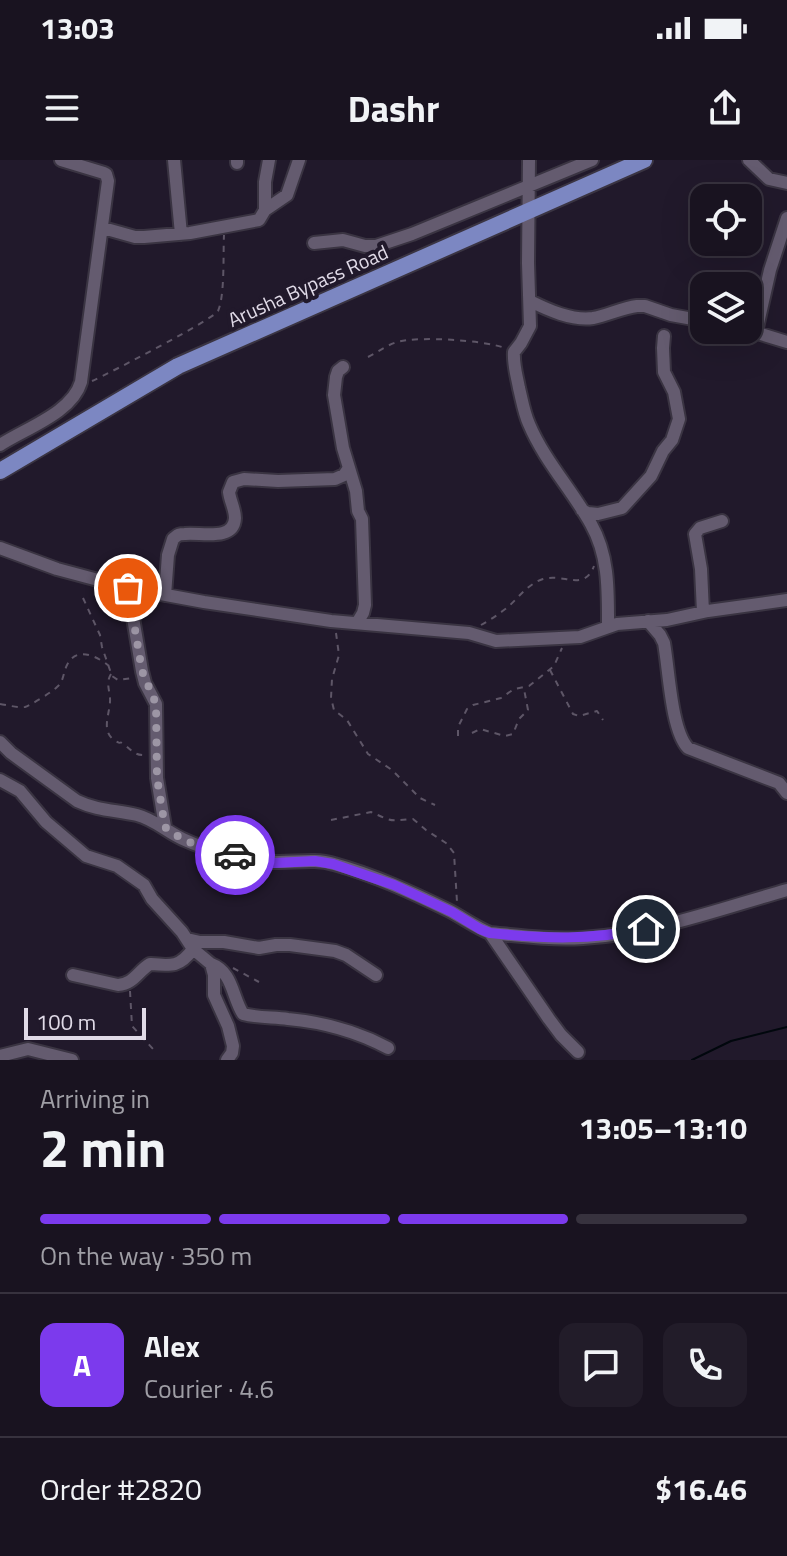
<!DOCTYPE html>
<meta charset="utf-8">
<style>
:root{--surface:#191320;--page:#221c29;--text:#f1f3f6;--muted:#9f9ea5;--line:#37323e;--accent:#7c3aed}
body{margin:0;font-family:"Titillium Web",sans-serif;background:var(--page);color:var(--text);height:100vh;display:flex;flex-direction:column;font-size:30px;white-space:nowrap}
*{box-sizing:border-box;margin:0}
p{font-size:26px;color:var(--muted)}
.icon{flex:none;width:44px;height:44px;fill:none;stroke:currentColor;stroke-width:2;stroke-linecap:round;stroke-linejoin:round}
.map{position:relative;height:900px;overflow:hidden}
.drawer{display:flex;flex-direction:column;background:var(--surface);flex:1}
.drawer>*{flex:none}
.fabs{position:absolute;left:690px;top:24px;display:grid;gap:16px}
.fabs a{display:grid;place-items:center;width:72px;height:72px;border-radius:16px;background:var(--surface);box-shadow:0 8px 32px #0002,0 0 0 2px var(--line);font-size:40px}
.scale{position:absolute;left:24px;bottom:20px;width:122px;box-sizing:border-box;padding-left:8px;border:4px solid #e0dae7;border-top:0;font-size:22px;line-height:28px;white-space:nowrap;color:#e0dae7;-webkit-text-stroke:6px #21192b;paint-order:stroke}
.pin{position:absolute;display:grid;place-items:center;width:68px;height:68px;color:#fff;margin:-34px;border:4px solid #fff;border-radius:50%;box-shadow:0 2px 8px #0007}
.courier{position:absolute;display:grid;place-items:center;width:80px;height:80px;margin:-40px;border:6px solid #7c3aed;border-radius:50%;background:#fff;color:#222;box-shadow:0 2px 10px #0007}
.summary em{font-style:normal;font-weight:700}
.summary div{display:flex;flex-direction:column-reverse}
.summary{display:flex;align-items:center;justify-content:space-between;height:136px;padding:0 40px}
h1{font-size:52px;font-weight:700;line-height:60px}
.bar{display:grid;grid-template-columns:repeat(4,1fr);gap:12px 8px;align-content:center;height:96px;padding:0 40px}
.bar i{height:10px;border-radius:6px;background:var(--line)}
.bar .current{background:var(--accent)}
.bar p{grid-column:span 4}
.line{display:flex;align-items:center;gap:20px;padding:0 40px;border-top:2px solid var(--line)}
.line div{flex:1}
.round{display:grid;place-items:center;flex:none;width:84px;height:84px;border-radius:16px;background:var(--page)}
.status{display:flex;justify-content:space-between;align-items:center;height:56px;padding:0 40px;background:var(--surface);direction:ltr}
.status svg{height:22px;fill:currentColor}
header{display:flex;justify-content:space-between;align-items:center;height:104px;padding:0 40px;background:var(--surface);font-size:36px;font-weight:700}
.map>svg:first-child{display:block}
</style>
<div class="status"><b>13:03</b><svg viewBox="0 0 49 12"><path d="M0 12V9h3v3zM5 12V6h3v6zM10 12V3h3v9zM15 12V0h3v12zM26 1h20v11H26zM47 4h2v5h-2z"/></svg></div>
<header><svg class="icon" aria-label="menu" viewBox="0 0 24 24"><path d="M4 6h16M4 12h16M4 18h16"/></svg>Dashr<svg class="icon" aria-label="share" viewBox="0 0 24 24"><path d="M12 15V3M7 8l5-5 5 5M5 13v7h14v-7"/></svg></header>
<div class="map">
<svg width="787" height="900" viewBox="0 0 787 900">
<rect width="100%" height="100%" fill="#21192b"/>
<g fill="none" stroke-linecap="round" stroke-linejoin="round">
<path stroke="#01070d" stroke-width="2" d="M692,900L731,881L787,867"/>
<defs>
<path id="minor" d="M174,0L181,74
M237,0V3
M529,0L528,103L530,166L521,183L514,192C513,204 517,217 519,228C522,240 524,253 529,264C544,300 572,330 591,364C609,396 608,430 608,466
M749,0L769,19L787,23
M265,50L287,35L299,0
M103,68L135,77H144L190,73L259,60L265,50V22L269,0
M314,83L343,80L365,86H376L412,74L592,0
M530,141C548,150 572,161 593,158C608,155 622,148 637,146H645L671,155L704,161
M751,171L787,182
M756,172L770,110L787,58
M343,207L338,211L336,217L334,235L343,288L356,331L358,351L362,359L365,445L363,453L357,463
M0,285C26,268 72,253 81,222L108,21L106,14L104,13L61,0
M582,350L588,353L598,354L622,348L651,316L663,291L672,280L679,259L674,232L664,212L663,188L664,176
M0,388L57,409L128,428L204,442L331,461L469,473L496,481L580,477L617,464L667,460L708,451L787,440
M128,428L142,511L145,523L156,544L157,618L165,667
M165,435L168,395L173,379C178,375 178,374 185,374C200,372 234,382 235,358C235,349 230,341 229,332L233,322L244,319L278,321L335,319L344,315L349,308
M703,452L701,409L695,374L700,368L722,361
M648,461L660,475L664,483C669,510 671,570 688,588L779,623L787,633
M0,582L11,593L77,641C98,651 116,650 137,655C156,660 168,673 185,680C209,691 236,697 262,701C286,705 311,697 334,704C374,715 411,732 448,750C462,757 475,767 490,773C521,776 552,780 583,778C652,774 720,749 787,730
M0,620L20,631L46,662L86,696L117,706L144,725L152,739L182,772L193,789L211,804L214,815V835L228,866L233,886L232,893L227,900
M490,773L549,859L561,875L578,892
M187,779L200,782H224L259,788L276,785H290L335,791L346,795L376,815
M211,804C233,812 232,837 243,854C258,858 273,857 288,859C322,862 358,872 388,888
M73,815L118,825C134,824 138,811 150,804C172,806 180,807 193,789
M0,896L28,889L72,900"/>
<path id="major" d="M0,311L178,206L644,0"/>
</defs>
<use href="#minor" stroke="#3a3442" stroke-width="16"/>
<use href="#major" stroke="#3a3442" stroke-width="20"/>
<path stroke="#5e5667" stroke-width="2" stroke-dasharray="6 6" stroke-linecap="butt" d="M368,197C378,192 387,185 397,182C419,176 483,180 505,188
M92,221C108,214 214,159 218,151C225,136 223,93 224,75
M83,438L100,475L102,487L112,516L118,520L133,518
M481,465C490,460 499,454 508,447C519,437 528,424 543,419C564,413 584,432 594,406
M336,473L339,495L332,519L331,538L334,550L347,560L368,594L392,610L420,638L435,645
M550,510L573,554L579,556L597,551L603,560
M111,514C106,522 109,528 110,538C111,552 100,570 114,580C125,587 116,578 126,586C134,593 137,596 148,595
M0,544C7,545 18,548 25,547C31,545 52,532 57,527C64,521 63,513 67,505C76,486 97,496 109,506
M472,573L480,569L505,576L513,574L519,559L528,550L524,529
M458,576V567L467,549L473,545L501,538L514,529L529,526L554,506L562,488
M331,660L371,652C394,662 388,661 413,659L426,670L446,683L454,693L457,742
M233,808L259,822
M130,831L132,866L153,889"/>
<use href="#minor" stroke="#645b6f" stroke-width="12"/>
<use href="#major" stroke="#7c87c2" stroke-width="16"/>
</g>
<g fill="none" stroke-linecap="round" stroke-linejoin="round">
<path stroke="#9d96a5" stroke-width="8" stroke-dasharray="0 14.4" d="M128,428L142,511L156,544L157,618L165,667C185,684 210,690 235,695"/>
<path stroke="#7c3aed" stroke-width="10" d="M235,695L274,703L315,701L333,704L394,725L452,752L480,769L490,773C548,779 589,780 646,769"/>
</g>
<g text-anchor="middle" stroke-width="8" stroke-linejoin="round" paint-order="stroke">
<g font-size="20" fill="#e0dae7" stroke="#21192b">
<text transform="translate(308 126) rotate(-24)" y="7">Arusha Bypass Road</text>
</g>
</g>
</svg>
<div class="fabs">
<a><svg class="icon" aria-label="locate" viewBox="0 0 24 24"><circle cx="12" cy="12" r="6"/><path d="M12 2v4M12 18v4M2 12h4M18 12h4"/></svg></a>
<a><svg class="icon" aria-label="layers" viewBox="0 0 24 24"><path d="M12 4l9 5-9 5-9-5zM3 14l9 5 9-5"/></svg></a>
</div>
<div class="scale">100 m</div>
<div class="pin" style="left:128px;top:428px;background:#ea580c"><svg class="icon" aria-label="bag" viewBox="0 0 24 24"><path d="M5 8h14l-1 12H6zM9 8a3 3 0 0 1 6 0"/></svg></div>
<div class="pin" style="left:646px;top:769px;background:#1f2937"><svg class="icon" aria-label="home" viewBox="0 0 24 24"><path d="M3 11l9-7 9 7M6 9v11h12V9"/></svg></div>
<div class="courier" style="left:235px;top:695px"><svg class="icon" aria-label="car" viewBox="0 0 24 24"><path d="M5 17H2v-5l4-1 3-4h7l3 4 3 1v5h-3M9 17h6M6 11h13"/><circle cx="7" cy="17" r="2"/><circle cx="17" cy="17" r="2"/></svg></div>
</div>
<section class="drawer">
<div class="summary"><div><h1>2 min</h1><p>Arriving in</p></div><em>13:05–13:10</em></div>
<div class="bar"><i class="current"></i><i class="current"></i><i class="current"></i><i></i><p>On the way · 350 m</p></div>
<div class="line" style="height:144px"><b class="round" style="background:var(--accent);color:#fff">A</b><div><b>Alex</b><p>Courier · 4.6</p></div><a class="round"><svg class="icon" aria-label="chat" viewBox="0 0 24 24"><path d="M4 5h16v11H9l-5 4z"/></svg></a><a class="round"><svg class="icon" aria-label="phone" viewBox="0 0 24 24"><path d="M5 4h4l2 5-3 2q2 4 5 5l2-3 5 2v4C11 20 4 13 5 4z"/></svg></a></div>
<div class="line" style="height:104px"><div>Order #2820</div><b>$16.46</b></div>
</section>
